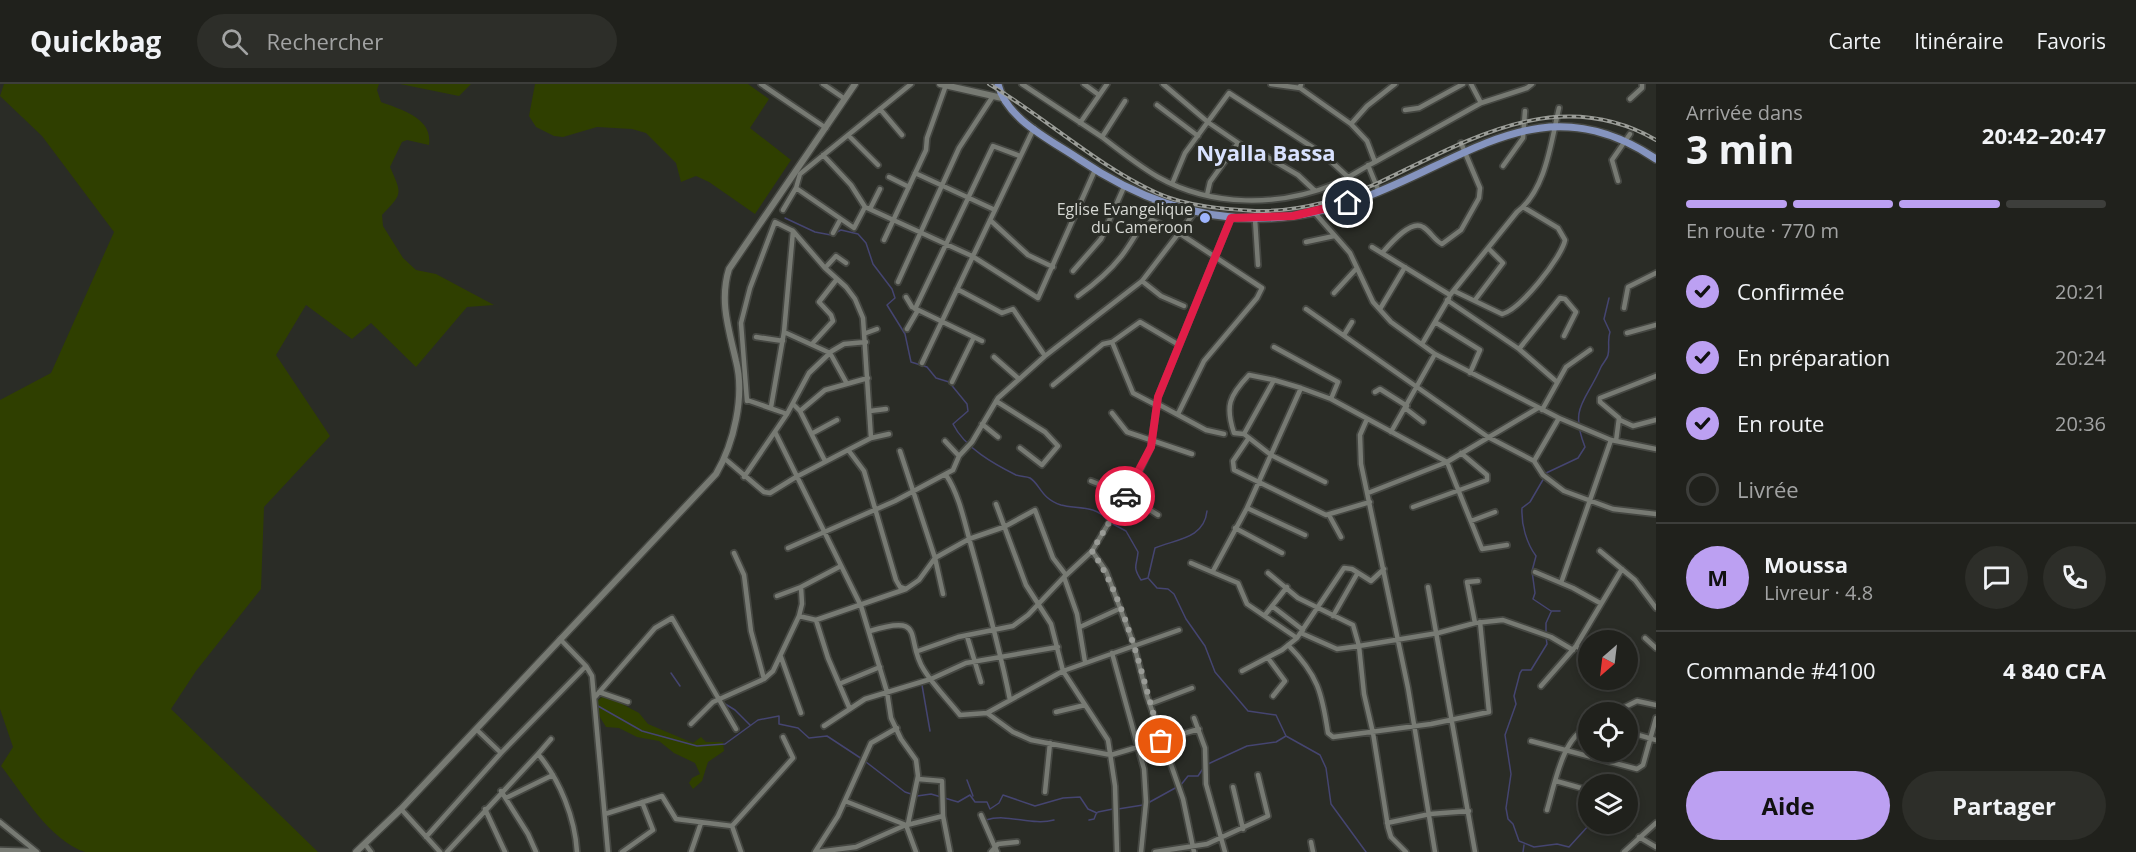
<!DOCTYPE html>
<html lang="fr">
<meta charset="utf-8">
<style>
:root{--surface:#20211c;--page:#2d2e29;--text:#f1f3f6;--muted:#a2a3a3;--line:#3d3e3b;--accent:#bca0f2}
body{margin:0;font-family:"Open Sans",sans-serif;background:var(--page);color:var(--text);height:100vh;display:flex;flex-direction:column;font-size:22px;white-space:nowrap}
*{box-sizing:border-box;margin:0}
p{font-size:20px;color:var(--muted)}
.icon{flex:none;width:33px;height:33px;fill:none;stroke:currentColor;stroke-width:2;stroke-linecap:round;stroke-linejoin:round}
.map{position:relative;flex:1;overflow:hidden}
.sheet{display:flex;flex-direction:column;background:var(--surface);width:480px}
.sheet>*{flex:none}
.needle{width:39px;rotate:208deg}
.controls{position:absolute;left:1578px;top:546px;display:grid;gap:12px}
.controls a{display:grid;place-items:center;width:60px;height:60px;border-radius:50%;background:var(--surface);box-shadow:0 3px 9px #0003,0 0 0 2px var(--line);font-size:30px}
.pin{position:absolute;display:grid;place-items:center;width:51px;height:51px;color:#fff;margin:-26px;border:3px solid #fff;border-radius:50%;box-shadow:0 2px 6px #0007}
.courier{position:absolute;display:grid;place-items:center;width:60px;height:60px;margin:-30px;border:4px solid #e11d48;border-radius:50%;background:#fff;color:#222;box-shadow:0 2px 8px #0007}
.summary em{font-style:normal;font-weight:700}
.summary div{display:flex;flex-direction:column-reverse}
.summary{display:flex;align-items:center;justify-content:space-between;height:102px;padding:0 30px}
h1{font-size:39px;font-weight:700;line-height:45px}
.bar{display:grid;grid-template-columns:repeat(4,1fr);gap:9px 6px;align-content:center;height:72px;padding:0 30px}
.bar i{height:8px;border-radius:4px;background:var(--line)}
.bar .on{background:var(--accent)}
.bar p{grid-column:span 4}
.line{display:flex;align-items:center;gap:15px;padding:0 30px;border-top:2px solid var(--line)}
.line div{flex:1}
.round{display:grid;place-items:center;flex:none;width:63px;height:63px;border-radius:32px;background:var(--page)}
ol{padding:0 30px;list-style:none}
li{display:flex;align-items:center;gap:18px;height:66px}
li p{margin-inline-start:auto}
li .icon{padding:6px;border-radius:50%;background:var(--accent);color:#111;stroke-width:4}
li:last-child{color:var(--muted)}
li i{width:33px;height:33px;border:3px solid var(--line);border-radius:50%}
.primary-button{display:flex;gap:12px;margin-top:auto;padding:12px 30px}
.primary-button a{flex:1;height:69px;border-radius:36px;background:var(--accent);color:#111;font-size:24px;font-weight:700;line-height:69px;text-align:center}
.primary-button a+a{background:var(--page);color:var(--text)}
header{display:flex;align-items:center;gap:36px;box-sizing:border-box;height:84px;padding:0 30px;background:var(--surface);border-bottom:2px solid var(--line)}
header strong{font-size:28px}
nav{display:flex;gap:33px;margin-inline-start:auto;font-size:21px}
.search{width:420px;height:54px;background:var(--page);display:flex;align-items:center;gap:15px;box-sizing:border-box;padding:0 21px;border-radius:33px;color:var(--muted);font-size:22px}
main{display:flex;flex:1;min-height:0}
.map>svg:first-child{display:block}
</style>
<header>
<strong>Quickbag</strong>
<div class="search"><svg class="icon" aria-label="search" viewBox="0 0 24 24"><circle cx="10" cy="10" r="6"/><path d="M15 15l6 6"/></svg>Rechercher</div>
<nav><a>Carte</a><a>Itinéraire</a><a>Favoris</a></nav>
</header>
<main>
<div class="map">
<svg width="1656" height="768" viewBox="0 0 1656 768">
<rect width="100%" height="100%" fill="#2a2c26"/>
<path fill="#2f3f00" d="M4,0H379L377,6L381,18C402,26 433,34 429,61L407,56L402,58L390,83C402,110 403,109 382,131L383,142L403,174L416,186L436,190L494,221L467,223L416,283L371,239L352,255L306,221L276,271L330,352L264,423L261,505L196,587L171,625L318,768H85C49,756 24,711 1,682L13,663L0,625V316L51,289L114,148L42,52L0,12Z
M400,0H471L459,12Z
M535,0H748L769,15L750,44L791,76L755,130L709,98L696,92L681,98L676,79L646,49L632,45L597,43L563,53L554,52L536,43L529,32Z
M602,613L611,614L639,629L648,640L693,659L701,653L706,658H723L724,667L708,678L702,697L693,705L689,699L692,694L700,690L695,679L674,669L659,657L637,653L619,644L606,643L598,630L597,617Z"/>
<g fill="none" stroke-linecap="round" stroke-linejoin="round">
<path stroke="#454571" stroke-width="1.5" d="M785,134L815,148L831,151L841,146L858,150L866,159L873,180L892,205L895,214L887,221L905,250L911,278L927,283L936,294L949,298L967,320L968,327L953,340C965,364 994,380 1016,391C1021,393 1026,392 1030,394C1040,400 1041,415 1061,421C1076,425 1096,421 1107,436
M1544,390L1578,374L1585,363C1569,322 1586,318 1601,283C1603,279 1607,275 1608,271C1610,263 1607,256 1610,248L1604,235L1609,214
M1544,394L1530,418L1522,424C1521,441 1527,460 1536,472L1532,487L1535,509L1533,515L1551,527H1560
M1111,439L1126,447L1138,468C1137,482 1132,482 1141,496L1148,494
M1148,494L1155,464C1176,455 1204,455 1207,427
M1149,495L1157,504L1168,505L1174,510L1186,535L1205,562L1215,588L1248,627L1276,631L1286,652L1320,671L1326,684L1331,720L1366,768
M1546,549V539L1551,528
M1546,553L1547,560L1531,586H1522L1520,589L1514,612L1516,620L1505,651L1511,690L1506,724L1508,735L1513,740L1519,757L1534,763L1557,760L1569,763L1590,740
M671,589L680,602
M922,601L930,647
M722,618L735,626L750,641
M598,622L642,647L697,662L725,660L758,636L779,632V640L798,644L809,654L827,652L862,675
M866,678L905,708L917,712L931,710L958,718L970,711L975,718H987L990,725L999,719L1003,711L1035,722L1063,714L1080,713L1088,725L1097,729
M1208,680L1247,662L1276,658L1286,652
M967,696L973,712
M1180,702L1188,692H1198L1204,683
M1148,719L1177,703
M1118,725L1143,721
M1098,728L1113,725
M986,736C1008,729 1031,742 1054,736
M1089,736L1094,735L1096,730
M1523,768L1524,761"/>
<defs>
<path id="street" d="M761,0L826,44
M823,0L845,15
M1022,0L1102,53
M1084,0L1099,11
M1163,0L1209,39L1250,67L1264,71L1298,91L1314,106
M1271,0L1300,4
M1301,0L1300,4L1351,40L1367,22L1395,0
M1471,0L1481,19
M1630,15L1642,4V0
M1125,17L1102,53C1120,67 1139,82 1158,93C1211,123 1279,123 1335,100C1349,94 1361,85 1375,78L1367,57L1351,40
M1157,21L1198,52
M880,25L902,51
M1405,26L1419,24L1463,0
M1080,39L1107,0
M848,51L878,81
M823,71L851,101L865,123L972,172L1038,214L1095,86
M1375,78L1481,19L1527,4L1532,0
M1368,81L1379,108
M1503,82L1523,54L1525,27
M915,89L995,126
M889,93L909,103
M1618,97L1612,76L1630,50
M1172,100L1185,69L1229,9L1323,70L1348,93
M1207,111L1210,98L1238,59
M865,123L854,144L796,104L800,90L911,0
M870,125L880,105
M783,126L796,104
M1315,129L1350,169L1373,218L1391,238L1435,270L1559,334L1611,356L1656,365
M1146,133L1179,149L1262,204L1257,214L1204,277L1178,330
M1255,135L1258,181
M990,136L1028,171L1053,183
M833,149L840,136
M884,156L926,66L927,54L946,1
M1306,158L1334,152
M1372,163L1450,211L1517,128C1546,106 1551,58 1559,24
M1383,168C1390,160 1411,135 1423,143C1431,148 1434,156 1442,160L1461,146L1479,114L1480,104L1461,59
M825,184L836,172L846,179
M1073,187L1101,155L1124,103
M1142,197L1161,212L1184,222
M898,198L959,64L993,12
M957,205L1002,229L1013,225L1045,272
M1454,207L1502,230C1520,226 1562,173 1565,156L1558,144L1523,123
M1334,209L1356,185
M1078,212C1121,181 1130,162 1155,117
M906,213L912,223L982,257
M1447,216L1519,265L1557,298
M1475,216L1503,179L1489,165
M1624,224L1628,203L1656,189
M915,225L993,62L1020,72
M1306,225L1488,353L1534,377L1543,391L1564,407L1613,425L1656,430
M1380,225L1405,183
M1435,238L1480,266L1470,289
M907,245L918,226
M784,248L830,269L846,298
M866,249L877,245
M1627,249L1656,241
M1344,251L1352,238
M756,253L783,257
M1112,258L1140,238L1179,261
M812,260L833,237L831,231L819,218L837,195
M1422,260L1449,214
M1274,263L1338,298L1331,315
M1519,265L1560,214L1565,215L1576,228L1564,252
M994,273L1019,295
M922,279L1034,44
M952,298L974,253
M1053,301L1103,260L1112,258L1133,309L1156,321
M1301,304L1274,296L1244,350L1271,371L1325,398
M1375,308L1380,305L1407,322
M747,316L787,330
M747,317L741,239L750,204L775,138L793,147
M996,317L1045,348L1058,362L1042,381L1020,364
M1156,319L1206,346L1224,350
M793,320L800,327L825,377
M1405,324L1423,338
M1542,326L1566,283L1590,266
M800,327L825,306L868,294
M870,327L886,325
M1112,329L1127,348L1192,370
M1367,335L1360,351L1361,380L1408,604L1435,768
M1620,336L1633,342L1656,336
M982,340L998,353
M775,348L861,522L887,608L891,634L901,655L916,676L918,692L908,740L856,763L817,768
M1391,348L1435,270
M813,349L837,336
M1244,350L1234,349C1225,322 1229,312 1249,291L1274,296
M871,354L889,350
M1248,355L1233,377L1234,386L1326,431L1370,418
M945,357L959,372
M1616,357L1619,334L1600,318V314L1656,292
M849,367L864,387L896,496L900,503L906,505
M900,367L935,474L969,455L1004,443L1035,426L1053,474L1066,491
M724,374L764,408L770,409L796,393L871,354L863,234L855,215L846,203L825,184L793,147L784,248L771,323
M1534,377L1559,334
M946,391C960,412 965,441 972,465C986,515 1000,565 1010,616
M744,393L787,330L809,289L832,267L844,260L866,258
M1091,397L1126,411L1158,431
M1368,409L1447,378L1538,324
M996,420L1026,501L1051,540L1063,587L1108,656L1115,702L1117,768
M1413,423L1487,396V391L1461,369
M1247,424L1305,451
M1329,431L1341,453
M1471,437L1495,428
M1235,444L1282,469
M788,464L895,417L953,386L959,372L972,358L998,314L1045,272L1142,197L1195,128
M1092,467L1106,487L1134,561L1147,612L1183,715L1194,768
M1600,467L1635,496L1656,524
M734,469L744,491L751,547L764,595
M935,474L943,510
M1191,479L1238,499L1247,520L1297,554L1344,484L1352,485L1371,497L1384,485
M841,482L801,503L802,520L799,532L816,536L828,574L849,623
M1213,487L1247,424L1301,304L1331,315L1447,378L1482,465L1507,461
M1535,488L1573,504L1600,519
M1268,489L1298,514L1353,541L1359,562L1438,549L1475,539L1503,536L1551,553L1573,566
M1561,499L1611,356
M1428,503L1475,768
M777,512L801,503
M1272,522L1303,546
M1265,531L1287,503
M1333,532L1357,490
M816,536L906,505L919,496L935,474
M1475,539L1467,498L1478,497
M1080,543L1119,525
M870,547C928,529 904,555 924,586C934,602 948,616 960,631L987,629L1063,587L1179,546
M1301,549L1337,565L1359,562L1364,610L1373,649L1388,743L1391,753L1406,768
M967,552L981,598
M1645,554L1656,564
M560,555L586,582L592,592L608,768
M1288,561C1318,591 1322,609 1328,649L1333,653L1431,640L1489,628L1480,538
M1576,562L1588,570
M918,567L958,553L1013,542L1028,531L1064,493
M1112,569L1144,685L1146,718L1141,768
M781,573L801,629
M1268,574L1285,597L1273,612
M1085,578L1077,530L1064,493L1092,467L1138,390L1151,363L1158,313L1231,134
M1242,587L1282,566L1297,554
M839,600L880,583
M1541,602L1576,562L1622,485
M599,608L628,618
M595,613L655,544L672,534L736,645
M1150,620L1192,604
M1056,628L1085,621
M1615,628L1637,617L1656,621
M987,629L1013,648L1031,656L1111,671L1199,645
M1194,634L1205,664L1206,700L1225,768
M691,640L713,618L764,595L773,587L799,532
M824,642L865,615L931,595L966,579L1058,563
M476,645L501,669
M1628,648L1656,656
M1531,657L1637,685L1643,681L1656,634
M538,670L551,655
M918,695L942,697L943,732L950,768
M1556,697L1588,706
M1233,703L1243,745
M501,707L528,750L536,768
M1045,708L1050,659
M506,714L553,691
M845,717L906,741L916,768
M401,725L440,768
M485,725L505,768
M1547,726C1554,703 1563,651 1588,644
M605,730L662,712L676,735L732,742
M981,731L997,768
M0,738L37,768
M1387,739L1430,730L1469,727
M907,741L943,732
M426,753L501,669L586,582
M1639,753L1656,763
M1311,758L1313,768
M365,760L371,768
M0,766L33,767
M447,768L538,670C560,696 575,734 577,768
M622,768L653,746L642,718
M691,768L701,739
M741,768L732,742L793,674L783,653
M815,768L838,732L871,659L897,644
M991,768L998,760L1017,758
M1155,768L1207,760L1268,732L1258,691
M1624,768L1656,739"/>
<path id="secondary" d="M940,0L1002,14
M356,768L401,725L716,390C734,359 745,312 736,277C729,246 719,217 729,185L855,0"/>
<path id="primary" d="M998,0C1006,35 1051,56 1079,75C1167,135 1262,152 1363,114C1470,74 1544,0 1656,75"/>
</defs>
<use href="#street" stroke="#454742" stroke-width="8"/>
<use href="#secondary" stroke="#454742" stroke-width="9"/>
<use href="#primary" stroke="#454742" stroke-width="10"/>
<use href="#street" stroke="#777a73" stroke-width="4.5"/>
<use href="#secondary" stroke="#777a73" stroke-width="6"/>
<use href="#primary" stroke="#8594bf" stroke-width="7"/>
<defs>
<path id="rail" d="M989,0C1046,34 1096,81 1157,109C1186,122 1223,125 1255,127C1297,128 1340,116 1378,99C1469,56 1558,0 1656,56"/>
</defs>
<use href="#rail" stroke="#9b9d98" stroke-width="4"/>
<use href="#rail" stroke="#2a2c26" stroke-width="1.5" stroke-dasharray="4.5" stroke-linecap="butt"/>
</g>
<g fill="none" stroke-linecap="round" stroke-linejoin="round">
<path stroke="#999b96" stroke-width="6" stroke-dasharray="0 10.8" d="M1125,412L1092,467C1126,516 1144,599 1161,657"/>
<path stroke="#e11d48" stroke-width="8" d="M1125,412L1151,363L1158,313L1231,134L1293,132L1348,119"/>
</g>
<circle fill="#9db4fd" stroke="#2a2c26" stroke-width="2" cx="1205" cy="134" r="6"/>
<g text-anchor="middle" stroke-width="6" stroke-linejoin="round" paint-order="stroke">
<g font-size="16" fill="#d5d7d2" stroke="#2a2c26" text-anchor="end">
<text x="1193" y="131">Eglise Evangelique<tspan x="1193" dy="18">du Cameroon</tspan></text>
</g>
<g font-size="22" font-weight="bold" fill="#d9e2ff" stroke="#2a2c26">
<text x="1266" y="77">Nyalla Bassa</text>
</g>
</g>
</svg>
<div class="controls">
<a><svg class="needle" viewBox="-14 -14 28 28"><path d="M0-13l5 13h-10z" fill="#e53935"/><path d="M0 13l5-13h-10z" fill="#a2a3a3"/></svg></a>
<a><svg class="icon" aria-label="locate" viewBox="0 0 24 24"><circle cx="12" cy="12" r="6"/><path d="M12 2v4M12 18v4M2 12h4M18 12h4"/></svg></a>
<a><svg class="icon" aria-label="layers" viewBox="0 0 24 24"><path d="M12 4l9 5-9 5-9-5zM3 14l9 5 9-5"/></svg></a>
</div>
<div class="pin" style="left:1161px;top:657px;background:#ea580c"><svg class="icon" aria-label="bag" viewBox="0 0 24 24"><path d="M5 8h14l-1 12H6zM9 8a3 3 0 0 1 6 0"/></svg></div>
<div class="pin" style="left:1348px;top:119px;background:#1f2937"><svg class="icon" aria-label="home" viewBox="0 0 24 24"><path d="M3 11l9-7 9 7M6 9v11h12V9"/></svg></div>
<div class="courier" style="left:1125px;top:412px"><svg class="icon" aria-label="car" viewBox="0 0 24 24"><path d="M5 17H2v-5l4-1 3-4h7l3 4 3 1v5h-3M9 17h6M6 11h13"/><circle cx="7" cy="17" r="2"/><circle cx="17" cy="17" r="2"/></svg></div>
</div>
<section class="sheet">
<div class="summary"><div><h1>3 min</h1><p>Arrivée dans</p></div><em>20:42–20:47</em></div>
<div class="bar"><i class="on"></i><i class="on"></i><i class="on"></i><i></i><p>En route · 770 m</p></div>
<ol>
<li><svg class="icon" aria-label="check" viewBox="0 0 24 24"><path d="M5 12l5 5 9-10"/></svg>Confirmée<p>20:21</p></li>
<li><svg class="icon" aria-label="check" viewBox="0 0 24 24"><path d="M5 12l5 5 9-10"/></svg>En préparation<p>20:24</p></li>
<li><svg class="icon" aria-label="check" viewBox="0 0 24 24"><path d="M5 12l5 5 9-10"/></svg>En route<p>20:36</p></li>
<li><i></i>Livrée</li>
</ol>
<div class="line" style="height:108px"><b class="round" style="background:var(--accent);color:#111">M</b><div><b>Moussa</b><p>Livreur · 4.8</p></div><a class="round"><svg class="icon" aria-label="chat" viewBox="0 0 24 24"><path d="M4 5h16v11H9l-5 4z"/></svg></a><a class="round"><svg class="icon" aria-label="phone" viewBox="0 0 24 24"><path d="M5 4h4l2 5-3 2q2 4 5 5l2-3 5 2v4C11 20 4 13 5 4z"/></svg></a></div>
<div class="line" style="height:78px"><div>Commande #4100</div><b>4 840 CFA</b></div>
<div class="primary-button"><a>Aide</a><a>Partager</a></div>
</section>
</main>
